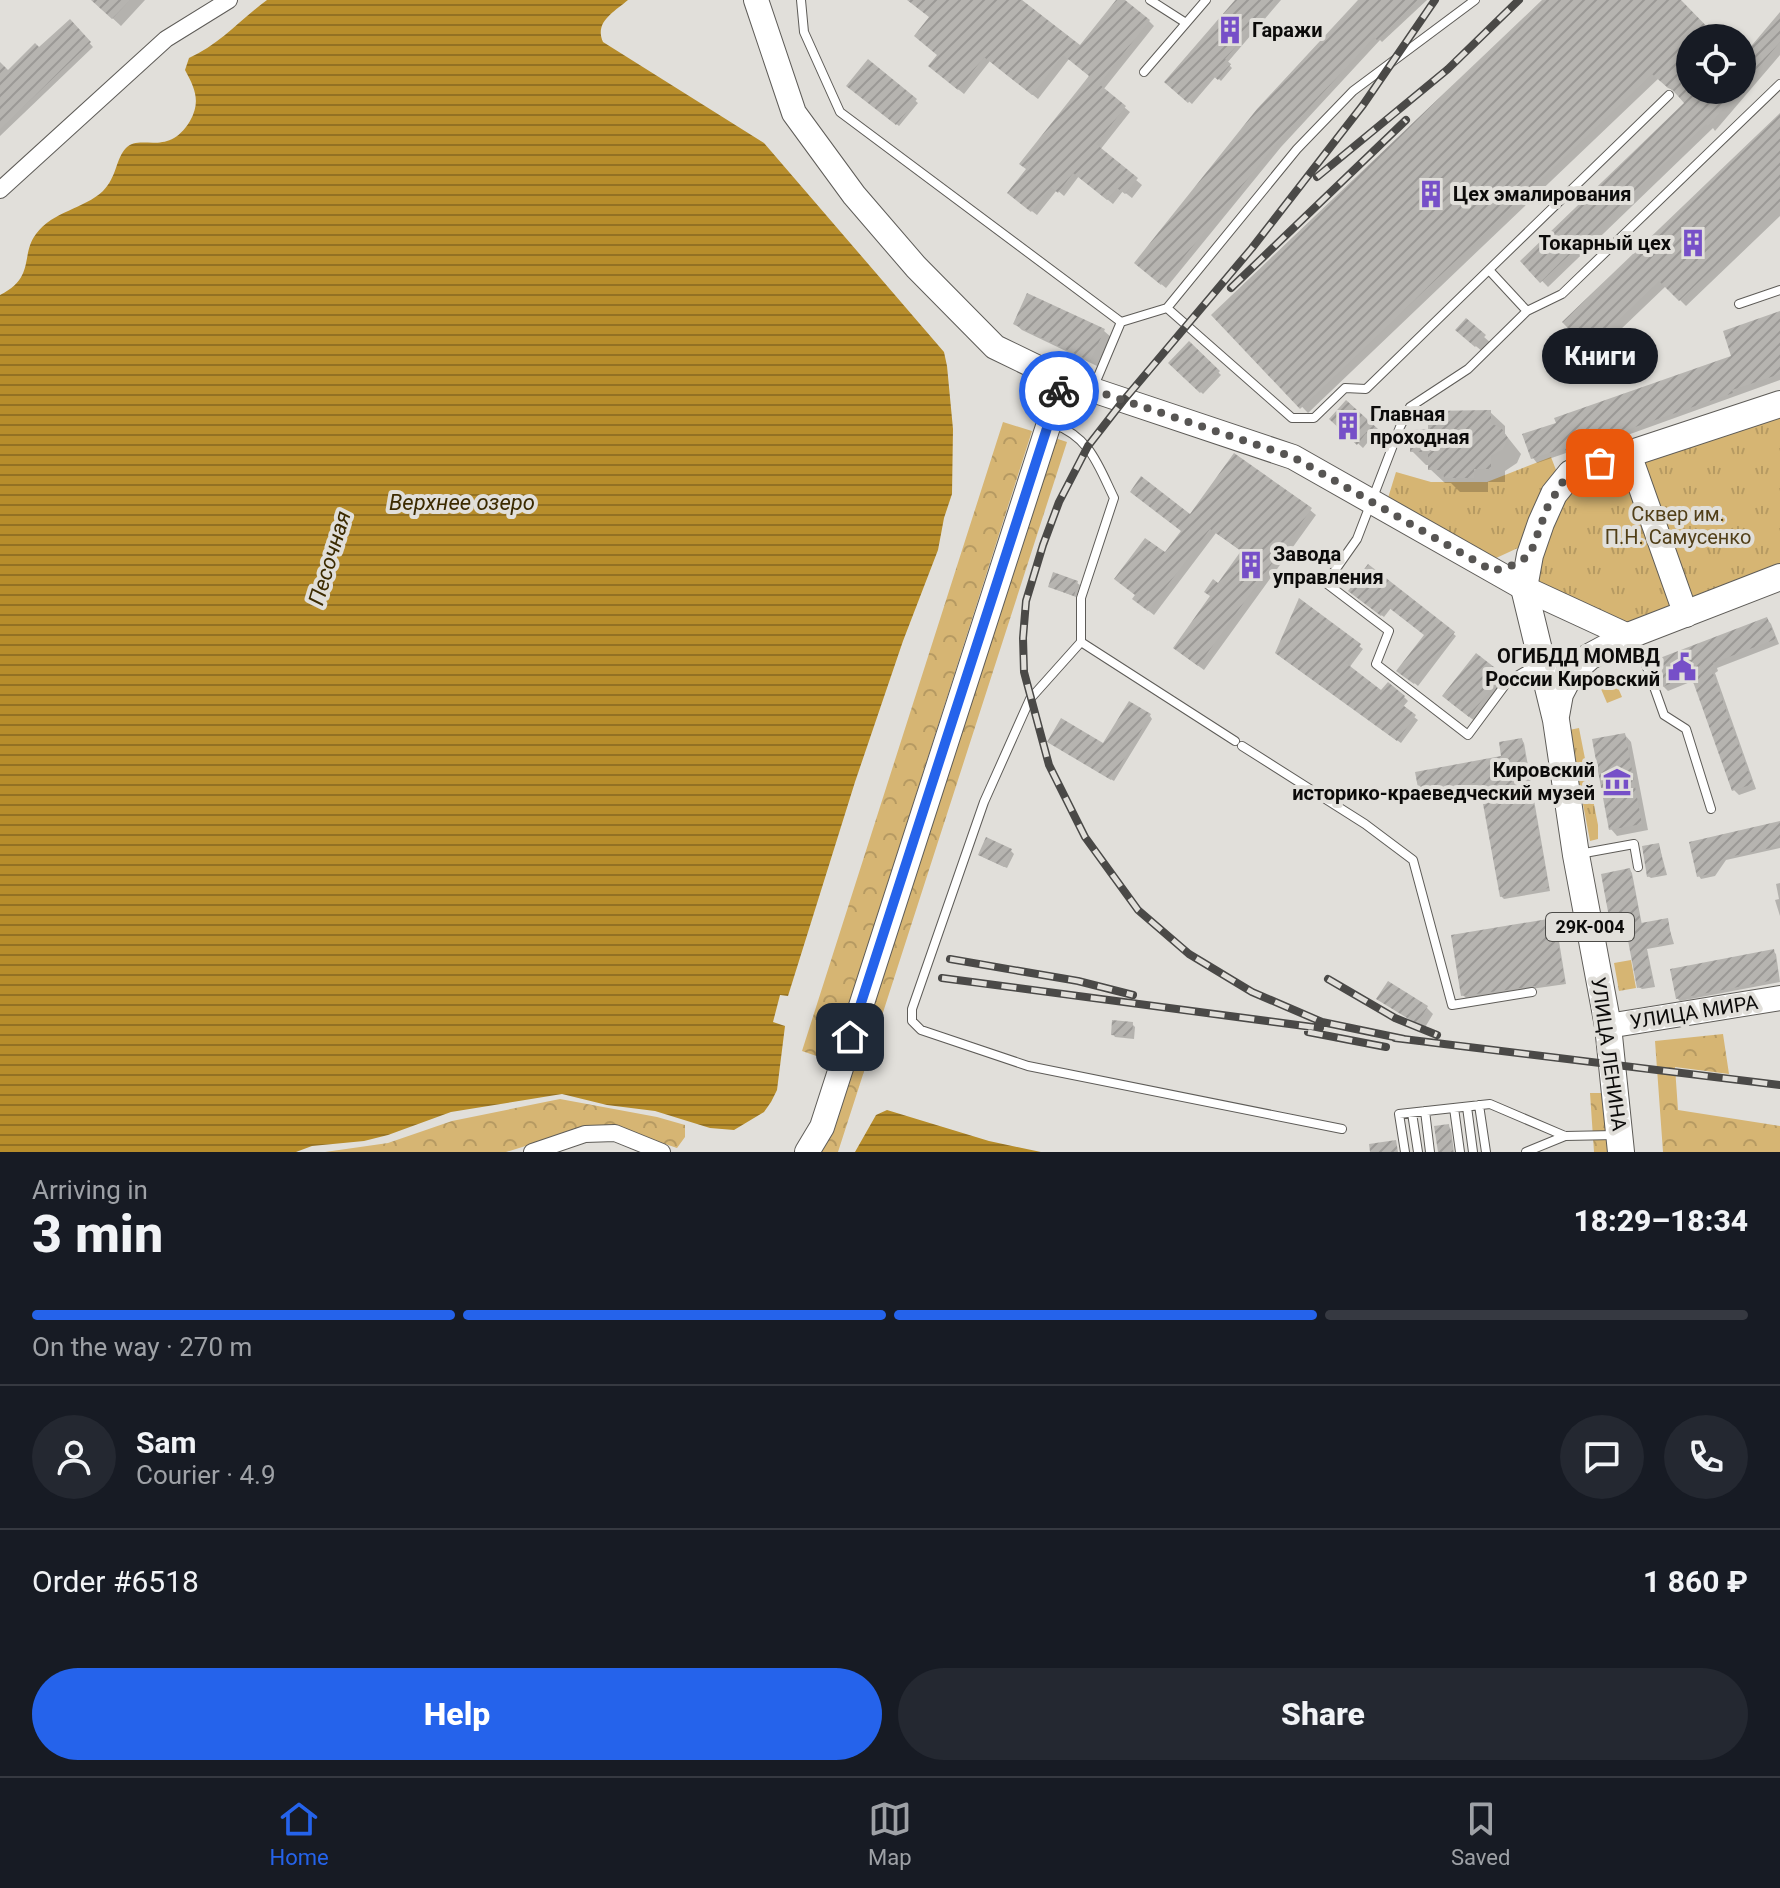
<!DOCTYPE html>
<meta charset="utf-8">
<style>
:root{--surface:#171b24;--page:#242831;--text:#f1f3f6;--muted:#9ea1a6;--line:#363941;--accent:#2563eb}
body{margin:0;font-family:Roboto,sans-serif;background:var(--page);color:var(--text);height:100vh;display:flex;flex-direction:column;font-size:30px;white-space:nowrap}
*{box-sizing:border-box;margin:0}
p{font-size:26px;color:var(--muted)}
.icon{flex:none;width:44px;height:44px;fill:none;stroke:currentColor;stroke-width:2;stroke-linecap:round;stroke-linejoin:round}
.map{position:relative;height:1152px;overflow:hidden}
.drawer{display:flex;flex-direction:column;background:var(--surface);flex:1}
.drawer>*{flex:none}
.tools{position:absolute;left:1676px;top:24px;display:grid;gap:16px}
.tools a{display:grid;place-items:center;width:80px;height:80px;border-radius:50%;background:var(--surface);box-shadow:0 2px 6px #0004;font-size:40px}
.pin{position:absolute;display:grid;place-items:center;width:68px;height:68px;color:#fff;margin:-34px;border-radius:16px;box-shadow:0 4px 12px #0006}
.courier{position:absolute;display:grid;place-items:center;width:80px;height:80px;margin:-40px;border:6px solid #2563eb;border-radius:50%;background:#fff;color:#222;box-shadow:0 2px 10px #0007}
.bubble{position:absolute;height:56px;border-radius:28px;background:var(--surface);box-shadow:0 2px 6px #0004;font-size:26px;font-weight:800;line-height:56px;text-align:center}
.summary em{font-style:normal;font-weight:800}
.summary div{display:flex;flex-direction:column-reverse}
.summary{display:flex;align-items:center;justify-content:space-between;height:136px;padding:0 32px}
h1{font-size:52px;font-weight:800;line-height:60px}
.bar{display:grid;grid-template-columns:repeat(4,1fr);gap:12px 8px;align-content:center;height:96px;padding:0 32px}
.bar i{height:10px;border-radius:6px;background:var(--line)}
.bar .current{background:var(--accent)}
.bar p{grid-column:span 4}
.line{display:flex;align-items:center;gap:20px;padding:0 32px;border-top:2px solid var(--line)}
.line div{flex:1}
.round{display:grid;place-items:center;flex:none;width:84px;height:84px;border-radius:42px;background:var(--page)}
.primary-button{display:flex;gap:16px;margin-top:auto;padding:16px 32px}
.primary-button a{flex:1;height:92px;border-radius:48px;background:var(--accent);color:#fff;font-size:32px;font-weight:800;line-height:92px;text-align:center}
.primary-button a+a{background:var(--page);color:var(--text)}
.dock{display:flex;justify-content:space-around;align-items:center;height:112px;border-top:2px solid var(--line);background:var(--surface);font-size:22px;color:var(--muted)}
.dock a{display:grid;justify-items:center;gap:4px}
.dock .current{color:var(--accent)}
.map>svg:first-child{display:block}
</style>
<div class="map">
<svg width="1780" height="1152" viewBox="0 0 1780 1152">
<defs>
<pattern id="grass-tufts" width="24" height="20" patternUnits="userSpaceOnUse" patternTransform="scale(2)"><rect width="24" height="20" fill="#d6b573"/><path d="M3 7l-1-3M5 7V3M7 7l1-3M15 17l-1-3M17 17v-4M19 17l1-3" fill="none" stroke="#b69a62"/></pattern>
<pattern id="forest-crowns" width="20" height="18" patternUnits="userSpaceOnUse" patternTransform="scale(2)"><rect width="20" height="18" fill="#d6b573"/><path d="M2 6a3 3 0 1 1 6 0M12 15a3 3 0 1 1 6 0" fill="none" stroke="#b69a62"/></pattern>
<pattern id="water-rules" width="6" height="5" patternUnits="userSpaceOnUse" patternTransform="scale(2)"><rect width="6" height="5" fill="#b78d2b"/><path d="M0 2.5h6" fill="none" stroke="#937123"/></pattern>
<pattern id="building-hatch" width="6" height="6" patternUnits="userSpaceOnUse" patternTransform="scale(2)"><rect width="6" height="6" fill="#b6b4b0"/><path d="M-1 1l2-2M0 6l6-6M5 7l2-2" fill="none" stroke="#9b9996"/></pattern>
</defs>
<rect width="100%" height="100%" fill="#e1dfda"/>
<path fill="url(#grass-tufts)" d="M1780,416V565L1626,625L1537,582L1550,527L1574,484L1578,486V484Z
M1551,457L1556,470L1542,492L1520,547L1494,559L1388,498L1396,472L1431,482H1487Z
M1616,683L1622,697L1607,703L1601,689Z
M1579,728L1598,825V839L1590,841L1569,730Z
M1631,960L1636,988L1619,991L1614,963Z"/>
<path fill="url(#forest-crowns)" d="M1003,422L1032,431L831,1061L802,1051Z
M1049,436L1067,442L838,1152H819Z
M1723,1034L1729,1074L1675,1067L1678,1110L1780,1126V1152H1663L1655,1041Z
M1590,1093H1606L1610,1152H1594Z
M560,1099L657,1117L685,1125V1137L677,1148L615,1127L583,1128L506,1152H325L388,1143L452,1121Z"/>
<path fill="url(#water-rules)" d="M267,0H628C614,12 594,22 603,42L764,143L944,352L947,366L953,429L952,494L944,518L938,550L903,641L855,782L788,996L780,995L773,1022L785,1026L777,1090L771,1102L764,1112L734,1130L710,1128L655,1111L607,1105L562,1094L451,1112L388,1135L364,1141L312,1146L296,1152H0V295C36,277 20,255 36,234C53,211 84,209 103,191C117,177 116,158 126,148C140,133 168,158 190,121C201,102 195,88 185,70L189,58C219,45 241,19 267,0Z
M887,1110L989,1141L1041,1152H855L876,1115Z"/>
<path fill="#0003" d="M93,0H145L121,26Z
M909,0H1019L1080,48L1118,0L1149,21L1154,26L1103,90L1130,112L1100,150L1142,185L1132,198L1123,191L1113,204L1079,176L1064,196L1057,190L1037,215L1015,198L1028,170L1091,76L1069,59L1038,99L990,61L964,94L936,71L939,55L931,18Z
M1238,0H1281L1227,63L1232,68L1221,81L1216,76L1192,104L1167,82Z
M1361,0H1427L1382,42L1380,40L1281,147L1166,288L1141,267Z
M1545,0H1679L1715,38H1690V90H1742V60L1780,15V55L1715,131L1713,128L1548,287L1523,261L1687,104L1659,78L1308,413L1214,315Z
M70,22L93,47L0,136V74L8,73Z
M868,62L918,103L899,126L849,85Z
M1780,116V216L1686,306L1666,286L1596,353L1565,322Z
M1780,313V380L1572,455L1569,452L1537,463L1533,458L1734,357Z
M1015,324L1104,331L1111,337L1097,366L1022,330Z
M1465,337H1484L1491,343L1483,352Z
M1189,344L1221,375L1203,394L1171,363Z
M1347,403L1392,445L1391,448L1372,437L1363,448L1332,419Z
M1490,412L1505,426V434L1521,454L1517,463L1505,471V482H1488V492H1460L1451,483H1445L1430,469V465H1426L1412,451L1430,431Z
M1310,510L1316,515L1204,670L1181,653L1243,552L1216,533L1154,615L1140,604L1165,555L1191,517Z
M1368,567L1456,636L1418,686L1399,670L1426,635L1391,608L1384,617L1353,593Z
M1077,583L1080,585L1076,597L1050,587Z
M1767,619L1771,624L1779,644L1717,668L1718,671L1715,673L1756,789L1739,795L1734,790L1695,680L1668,691L1663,686Z
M1359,646L1363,649L1349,668L1382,692L1404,697L1408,701L1402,708L1418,720L1401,743L1281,657Z
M1501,675L1508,682L1476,722L1451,703Z
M1150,716L1152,719L1114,781L1053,744L1104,746Z
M1625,735L1631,742L1648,830L1617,836L1611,829Z
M1522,740L1524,743L1550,891L1504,899L1501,896L1482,785L1424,795L1421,792L1503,758Z
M1780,823V848L1726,860L1715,876L1701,879L1699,876L1691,843Z
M1659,845L1667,875L1651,878L1648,876Z
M1011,851L1014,854L1007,868L983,857Z
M1630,870L1632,873L1642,925L1667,921L1674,944L1647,949L1655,987L1642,989L1639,987L1625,916L1614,918L1611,916Z
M1780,883V916L1775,900L1779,899L1776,884Z
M1553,920L1556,923L1566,984L1466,998L1463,995Z
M1773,951L1776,954L1780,982L1680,1001L1677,998Z
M1379,999L1427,1008L1433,1014L1424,1029Z
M1132,1024L1135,1027L1134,1039L1115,1037L1113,1034Z
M1448,1126L1451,1129L1454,1152H1440Z"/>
<path fill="url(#building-hatch)" d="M91,0H130L112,19Z
M907,0H1022L1080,45L1116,0H1125L1150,20L1099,84L1126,106L1096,144L1138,178L1125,194L1117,188L1107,200L1073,173L1058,193L1051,187L1031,212L1007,193L1026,169L1019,164L1089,76L1063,55L1032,95L984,57L958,90L928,66L937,55L914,36L929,17Z
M1235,0H1276L1225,59L1231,64L1218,80L1212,75L1188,103L1164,82Z
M1358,0H1419L1377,40L1374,37L1277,143L1161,285L1134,263L1257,109Z
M1542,0H1681L1718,38H1690V90H1739L1708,126L1706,124L1540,283L1520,261L1684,103L1673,90L1668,88L1652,74L1300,409L1211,315Z
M1780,12V42L1742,87V57Z
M70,19L91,42L0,129V62L8,70L35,43L39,47Z
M868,59L917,99L896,125L846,86Z
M1780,113V204L1679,301L1659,281L1588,349L1562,322Z
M1027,293L1105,329L1090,361L1013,324Z
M1780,311V374L1732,390L1733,393L1566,451L1564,448L1531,459L1522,434L1556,423L1554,418L1731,356L1723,331Z
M1466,318L1486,335L1475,347L1455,330Z
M1189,341L1220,371L1200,393L1168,363Z
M1346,400L1388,438L1386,445L1366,433L1357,445L1329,419Z
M1491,410V423L1502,429L1508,438L1503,449L1491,456V469H1474V478H1444L1443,470H1428V452H1410V430L1428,429V411Z
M1234,453L1312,508L1198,666L1173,648L1210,596L1204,592L1213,579L1218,583L1241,551L1210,529L1148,611L1132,599L1135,595L1114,579L1145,538L1165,552L1181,531L1130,492L1141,476L1190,514Z
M1368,564L1455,632L1414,684L1396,671L1424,635L1388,607L1381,616L1348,591Z
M1053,572L1078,581L1074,596L1048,587Z
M1299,598L1361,644L1346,663L1381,690L1388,682L1405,696L1400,703L1416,715L1397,741L1275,653Z
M1767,617L1776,639L1713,663L1715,666L1711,668L1753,784L1732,791L1691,676L1662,687L1652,661Z
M1476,653L1503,674L1469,717L1442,696Z
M1129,701L1151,714L1111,780L1047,742L1061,718L1103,743Z
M1625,733L1642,824L1609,830L1592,739Z
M1522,738L1549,888L1500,897L1479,782L1419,793L1415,772L1501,756L1499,742Z
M1780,821V846L1724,858L1713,873L1697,877L1689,842Z
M986,837L1012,849L1004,867L978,855Z
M1659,843L1665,873L1647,877L1642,846Z
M1630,868L1641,923L1668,918L1672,942L1646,947L1653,985L1637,988L1623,914L1609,917L1601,874Z
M1554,918L1565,982L1461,996L1451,935Z
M1774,949L1779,979L1676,999L1670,969Z
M1388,981L1428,1006L1417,1024L1376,999Z
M1112,1020L1133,1022L1132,1037L1111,1035Z
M1449,1124L1453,1152H1438L1434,1126Z
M1396,1140L1398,1152H1370L1369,1144Z"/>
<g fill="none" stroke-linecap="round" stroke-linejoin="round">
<defs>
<path id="lane" d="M801,0L804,32L840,112L1121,322
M1150,0L1186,23
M1144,72L1206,0
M1489,270L1527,311L1468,369L1410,407L1400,427L1357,539L1326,583L1389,631L1376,664L1468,735L1508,681L1539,663
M1739,304L1780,290
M1167,308L1297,149L1353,91L1475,0
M1527,311L1562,294L1780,84
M1094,386L1121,322L1167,308L1292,418H1314L1345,388L1366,389L1669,95
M1053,424C1090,437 1098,465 1114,498L1081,598V642L1030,699L984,802L912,1009V1021L921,1030L1028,1066L1342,1129
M1631,640L1643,656L1664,715L1686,729L1711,809
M1081,642L1235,741
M1242,746L1365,824L1413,860L1452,1005L1532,992
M1579,854L1634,844L1638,867
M1479,1105L1486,1152
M1467,1107L1473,1152
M1454,1108L1460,1152
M1425,1111L1430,1152
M1412,1113L1418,1152
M1405,1152L1399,1114L1490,1104L1565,1136L1615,1135
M1526,1152L1565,1136"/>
<path id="street" d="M0,190L166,39L229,0
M532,1152L585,1134L615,1133L662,1152"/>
<path id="secondary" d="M756,0L794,113L854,195L916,267L995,347L1063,380L1293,457L1524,588L1628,636
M1629,454L1686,615
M1608,1026L1780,998
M807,1152L822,1127L1063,380"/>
<path id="primary" d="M1556,716L1560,694L1571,673L1589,657L1628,636L1780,577
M1621,1152L1608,1026L1576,855L1556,720L1524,588L1530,555L1541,523L1554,494L1571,473L1780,404"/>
</defs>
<use href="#lane" stroke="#5e5c58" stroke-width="10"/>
<use href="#street" stroke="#5e5c58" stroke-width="18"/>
<use href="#secondary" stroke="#5e5c58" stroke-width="26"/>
<use href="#primary" stroke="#5e5c58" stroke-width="28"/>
<use href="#lane" stroke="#fff" stroke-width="8"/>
<use href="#street" stroke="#fff" stroke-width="16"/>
<use href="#secondary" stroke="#fff" stroke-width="24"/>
<use href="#primary" stroke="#fff" stroke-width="26"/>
<defs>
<path id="rail" d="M1317,177L1448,69L1519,0
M1231,288L1406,120
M950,959L1078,981L1133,995
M942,978L1320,1028
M1328,979L1395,1018L1437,1035
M1308,1032L1386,1047
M1395,1038L1780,1085
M1404,1039L1322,1022L1252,992L1189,954L1138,910L1085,837L1049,765L1024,672L1023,638L1026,601L1043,545L1059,502L1088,446L1123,401L1252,248L1363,105L1435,0"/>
</defs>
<use href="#rail" stroke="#4a4947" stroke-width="8"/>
<use href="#rail" stroke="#e1dfda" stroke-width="5" stroke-dasharray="15" stroke-linecap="butt"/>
</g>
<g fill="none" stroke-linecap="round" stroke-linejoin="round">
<path stroke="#575553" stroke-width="8" stroke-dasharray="0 14.4" d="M1059,391L1063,380L1293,457L1493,571L1513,565L1530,555L1547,508L1562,483L1571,473L1600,463"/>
<path stroke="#2563eb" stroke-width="10" d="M850,1037L1059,391"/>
</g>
<defs>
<symbol id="building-bare" viewBox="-9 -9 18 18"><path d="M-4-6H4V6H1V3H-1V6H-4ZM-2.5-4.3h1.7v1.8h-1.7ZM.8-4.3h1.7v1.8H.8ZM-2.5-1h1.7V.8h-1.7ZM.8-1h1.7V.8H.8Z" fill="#764fc8" stroke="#e1dfda" stroke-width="2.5" paint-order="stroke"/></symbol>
<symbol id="civic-bare" viewBox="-9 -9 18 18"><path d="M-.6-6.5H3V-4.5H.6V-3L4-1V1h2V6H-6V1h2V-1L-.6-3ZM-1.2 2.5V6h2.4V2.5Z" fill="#764fc8" stroke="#e1dfda" stroke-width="2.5" paint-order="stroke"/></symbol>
<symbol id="museum-bare" viewBox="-9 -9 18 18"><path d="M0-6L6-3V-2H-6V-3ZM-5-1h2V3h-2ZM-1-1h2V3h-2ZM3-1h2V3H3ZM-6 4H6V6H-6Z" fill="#764fc8" stroke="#e1dfda" stroke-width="2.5" paint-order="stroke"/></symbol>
</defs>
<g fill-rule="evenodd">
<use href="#building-bare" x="1210" y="10" width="40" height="40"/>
<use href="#building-bare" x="1411" y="174" width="40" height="40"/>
<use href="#building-bare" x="1673" y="223" width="40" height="40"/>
<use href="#building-bare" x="1328" y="406" width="40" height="40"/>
<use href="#building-bare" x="1231" y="545" width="40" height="40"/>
<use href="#civic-bare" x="1662" y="647" width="40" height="40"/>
<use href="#museum-bare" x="1597" y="762" width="40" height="40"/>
</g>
<g text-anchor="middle" stroke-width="8" stroke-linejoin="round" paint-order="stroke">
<rect fill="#e1dfda" stroke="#4c4b48" stroke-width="2" x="1546" y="913" width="88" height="28" rx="6"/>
<g font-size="18" font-weight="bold" fill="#0c0b0a">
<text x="1590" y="933">29К-004</text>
</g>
<g font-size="20" font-weight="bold" fill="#0c0b0a" stroke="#e1dfda" text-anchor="start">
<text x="1252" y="37">Гаражи</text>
<text x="1453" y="201">Цех эмалирования</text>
<text x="1671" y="250" text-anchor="end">Токарный цех</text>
<text x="1370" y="421">Главная<tspan x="1370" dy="23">проходная</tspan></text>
<text x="1273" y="561">Завода<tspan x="1273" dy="23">управления</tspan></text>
<text x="1660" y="663" text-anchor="end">ОГИБДД МОМВД<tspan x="1660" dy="23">России Кировский</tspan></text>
<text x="1595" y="777" text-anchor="end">Кировский<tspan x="1595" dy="23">историко-краеведческий музей</tspan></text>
</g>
<g font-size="20" fill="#513f18" stroke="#e1dfda">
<text x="1678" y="521">Сквер им.<tspan x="1678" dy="23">П.Н. Самусенко</tspan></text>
</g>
<g font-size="20" fill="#0c0b0a" stroke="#e1dfda">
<text transform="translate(1694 1012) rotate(-9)" y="7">УЛИЦА МИРА</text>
<text transform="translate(1609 1054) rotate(82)" y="7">УЛИЦА ЛЕНИНА</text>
</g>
<g font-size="22" font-style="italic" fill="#3b2a00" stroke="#e1dfda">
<text x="462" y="510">Верхнее озеро</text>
<text transform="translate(329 558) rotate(-73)" y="8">Песочная</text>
</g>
</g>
</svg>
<div class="tools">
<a><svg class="icon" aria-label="locate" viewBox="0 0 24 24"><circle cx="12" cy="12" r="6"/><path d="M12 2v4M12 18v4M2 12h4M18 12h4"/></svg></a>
</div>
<div class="pin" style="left:1600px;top:463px;background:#ea580c"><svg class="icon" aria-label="bag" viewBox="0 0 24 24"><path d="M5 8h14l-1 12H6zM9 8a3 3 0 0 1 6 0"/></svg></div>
<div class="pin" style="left:850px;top:1037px;background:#1f2937"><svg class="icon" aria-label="home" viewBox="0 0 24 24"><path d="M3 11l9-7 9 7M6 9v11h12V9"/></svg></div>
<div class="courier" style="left:1059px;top:391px"><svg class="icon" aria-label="bike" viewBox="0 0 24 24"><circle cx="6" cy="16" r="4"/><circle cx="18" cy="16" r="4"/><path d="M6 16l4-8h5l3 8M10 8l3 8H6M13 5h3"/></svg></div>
<div class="bubble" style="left:1542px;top:328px;width:116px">Книги</div>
</div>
<section class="drawer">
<div class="summary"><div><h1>3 min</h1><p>Arriving in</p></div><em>18:29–18:34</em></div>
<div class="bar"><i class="current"></i><i class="current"></i><i class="current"></i><i></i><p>On the way · 270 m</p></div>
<div class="line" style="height:144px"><a class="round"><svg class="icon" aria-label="person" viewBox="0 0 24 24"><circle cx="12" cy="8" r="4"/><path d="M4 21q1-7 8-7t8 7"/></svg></a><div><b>Sam</b><p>Courier · 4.9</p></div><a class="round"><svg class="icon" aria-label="chat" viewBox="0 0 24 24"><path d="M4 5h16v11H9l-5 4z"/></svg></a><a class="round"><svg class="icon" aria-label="phone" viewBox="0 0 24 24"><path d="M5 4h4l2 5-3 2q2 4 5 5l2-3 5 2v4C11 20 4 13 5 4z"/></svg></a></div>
<div class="line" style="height:104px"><div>Order #6518</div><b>1 860 ₽</b></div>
<div class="primary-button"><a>Help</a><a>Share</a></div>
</section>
<nav class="dock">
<a class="current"><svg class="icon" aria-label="home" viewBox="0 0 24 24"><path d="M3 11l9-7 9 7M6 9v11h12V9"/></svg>Home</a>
<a><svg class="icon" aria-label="map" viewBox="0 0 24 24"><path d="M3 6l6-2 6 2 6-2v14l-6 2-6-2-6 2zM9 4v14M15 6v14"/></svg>Map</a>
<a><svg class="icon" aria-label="saved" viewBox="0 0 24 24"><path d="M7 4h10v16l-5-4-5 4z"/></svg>Saved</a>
</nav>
